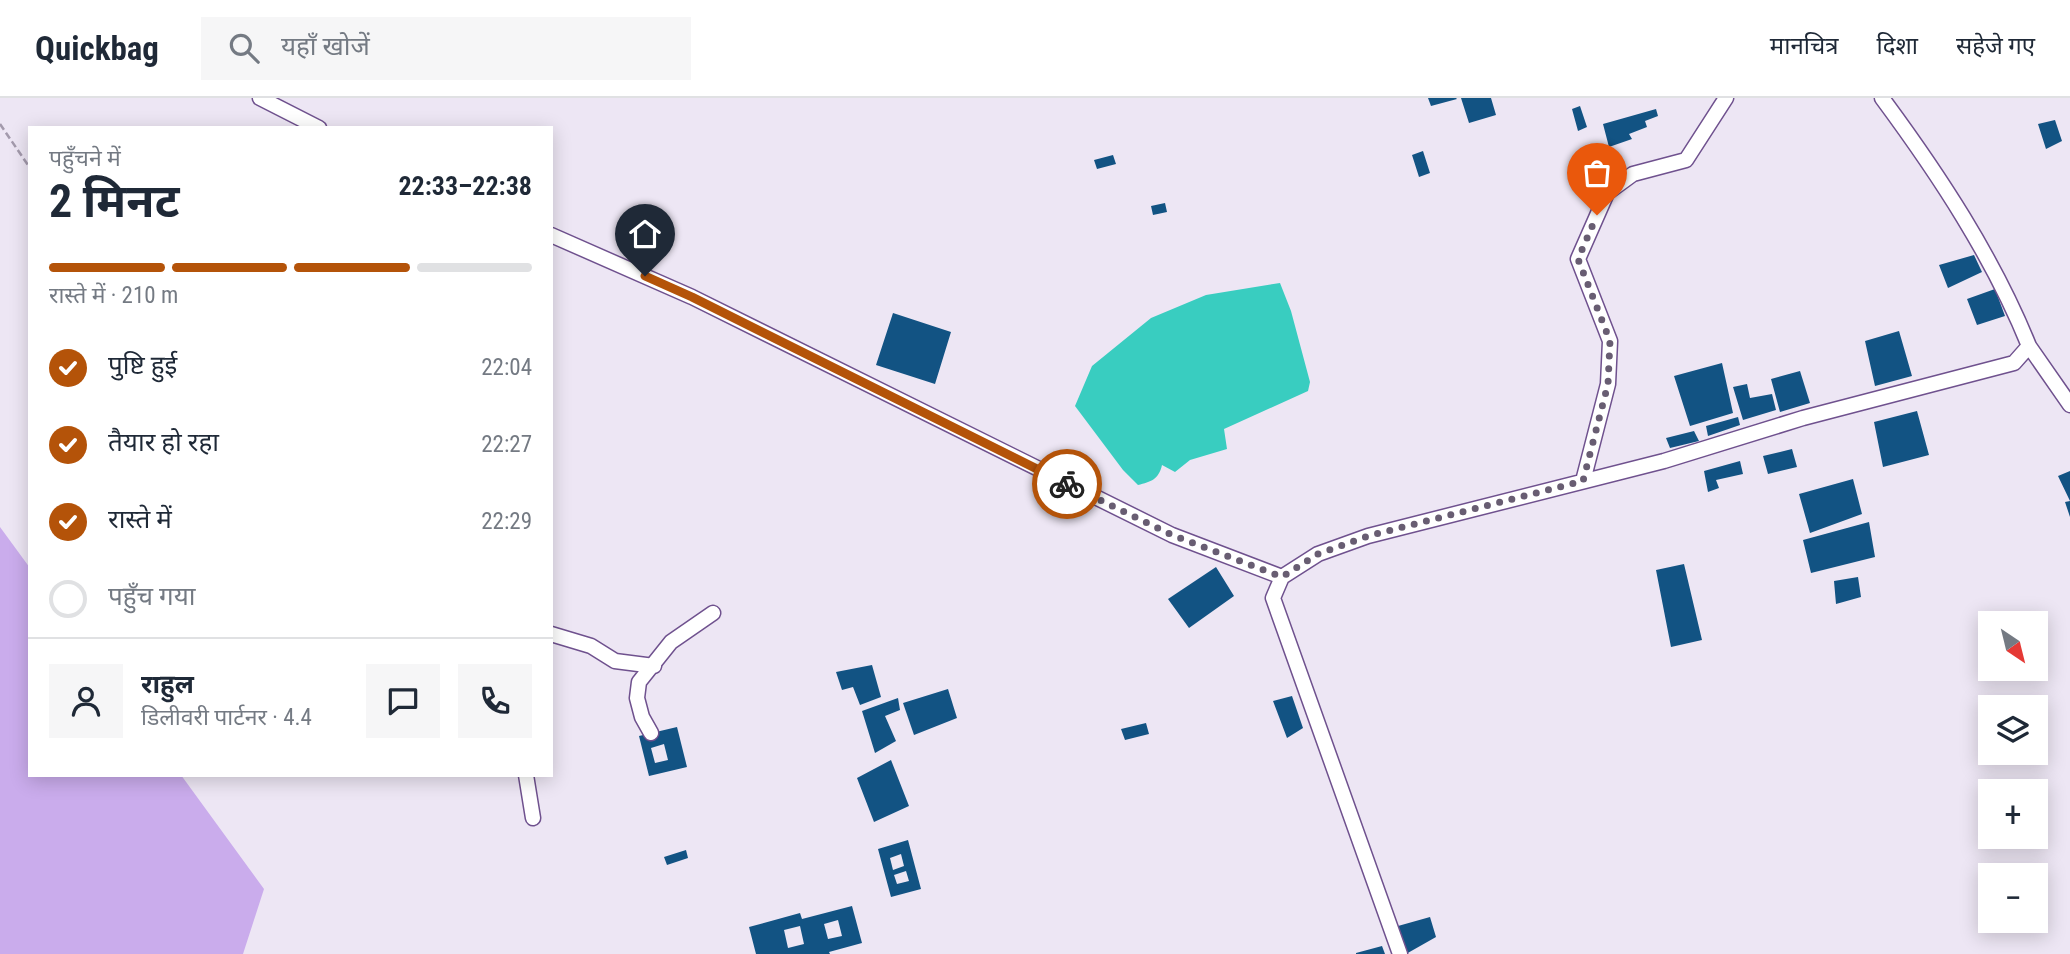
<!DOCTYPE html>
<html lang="hi">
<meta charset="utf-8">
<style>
:root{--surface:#fff;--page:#f6f6f7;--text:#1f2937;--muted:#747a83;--line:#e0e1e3;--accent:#b45309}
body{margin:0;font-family:"Roboto Condensed","Noto Sans Devanagari",sans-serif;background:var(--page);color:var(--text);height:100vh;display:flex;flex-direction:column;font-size:26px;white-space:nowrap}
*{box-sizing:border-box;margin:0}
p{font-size:23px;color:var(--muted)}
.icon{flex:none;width:38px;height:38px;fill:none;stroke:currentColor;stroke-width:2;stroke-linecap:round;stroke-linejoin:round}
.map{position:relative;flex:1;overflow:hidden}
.details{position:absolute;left:28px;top:28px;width:525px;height:651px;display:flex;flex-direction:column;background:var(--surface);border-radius:0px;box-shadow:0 4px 18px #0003}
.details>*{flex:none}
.needle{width:46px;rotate:145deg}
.buttons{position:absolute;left:1978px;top:513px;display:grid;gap:14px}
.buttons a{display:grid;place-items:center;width:70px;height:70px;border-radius:0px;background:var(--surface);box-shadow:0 4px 18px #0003;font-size:35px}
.pin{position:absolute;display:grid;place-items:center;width:60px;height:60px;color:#fff;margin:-72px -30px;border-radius:50% 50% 50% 0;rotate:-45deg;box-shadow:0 0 7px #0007}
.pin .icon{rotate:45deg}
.courier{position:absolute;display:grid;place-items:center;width:70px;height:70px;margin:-35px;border:5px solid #b45309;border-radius:50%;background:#fff;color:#222;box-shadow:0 2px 9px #0007}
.headline em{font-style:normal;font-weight:700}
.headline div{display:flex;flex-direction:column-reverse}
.headline{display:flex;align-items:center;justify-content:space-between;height:119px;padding:0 21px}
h1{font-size:46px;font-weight:700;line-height:52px}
.bar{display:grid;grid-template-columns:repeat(4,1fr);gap:10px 7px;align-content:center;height:84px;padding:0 21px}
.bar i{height:9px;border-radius:5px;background:var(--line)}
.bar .active{background:var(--accent)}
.bar p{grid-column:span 4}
.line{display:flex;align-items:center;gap:18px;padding:0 21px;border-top:2px solid var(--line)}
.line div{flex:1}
.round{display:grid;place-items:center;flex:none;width:74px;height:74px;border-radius:0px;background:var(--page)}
ol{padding:0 21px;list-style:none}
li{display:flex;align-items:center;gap:21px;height:77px}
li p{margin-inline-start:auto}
li .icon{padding:7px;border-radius:50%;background:var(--accent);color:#fff;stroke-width:4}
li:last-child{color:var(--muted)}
li i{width:38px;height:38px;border:4px solid var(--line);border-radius:50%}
header{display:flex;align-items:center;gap:42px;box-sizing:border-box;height:98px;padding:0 35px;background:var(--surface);border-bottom:2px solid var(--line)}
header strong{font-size:33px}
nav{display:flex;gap:38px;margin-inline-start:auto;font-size:24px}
.search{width:490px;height:63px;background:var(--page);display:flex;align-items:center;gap:18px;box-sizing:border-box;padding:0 24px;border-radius:0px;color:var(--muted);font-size:26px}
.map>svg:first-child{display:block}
</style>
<header>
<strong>Quickbag</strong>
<div class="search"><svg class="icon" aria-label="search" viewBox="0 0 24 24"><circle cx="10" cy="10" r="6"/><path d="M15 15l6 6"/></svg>यहाँ खोजें</div>
<nav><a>मानचित्र</a><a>दिशा</a><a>सहेजे गए</a></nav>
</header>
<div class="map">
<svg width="2070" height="856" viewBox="0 0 2070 856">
<rect width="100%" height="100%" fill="#ede6f4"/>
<path fill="#caacec" d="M0,429L30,470V677H181L264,791L243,856H0Z"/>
<path fill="#39cdc0" d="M1280,185L1291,213L1310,284L1308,293L1224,331L1227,351L1190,362L1175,374L1162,367C1159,381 1151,384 1138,387L1123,372L1075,308L1092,268L1151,220L1206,197Z"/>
<path fill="#125383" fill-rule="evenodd" d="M1428,0H1456L1457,1L1431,8Z
M1461,0H1491L1496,17L1469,25Z
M1580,8L1587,29L1578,33L1572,11Z
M1656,11L1658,18L1645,23L1647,29L1629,36L1632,41L1609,49L1603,26Z
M2055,22L2062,43L2046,51L2038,26Z
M1423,53L1430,75L1419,79L1412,57Z
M1113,57L1116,66L1097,71L1094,62Z
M1165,105L1167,114L1153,117L1151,108Z
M1974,157L1982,174L1948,190L1939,167Z
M1995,191L2005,218L1977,227L1967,201Z
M893,215L951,234L935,286L876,267Z
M1899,233L1912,278L1875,288L1865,243Z
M1722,265L1733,315L1690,328L1674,278Z
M1800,273L1810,305L1780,314L1771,281Z
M1747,286L1750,300L1772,296L1776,312L1743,322L1733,289Z
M1917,313L1929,357L1883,369L1874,324Z
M1738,319L1740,327L1708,338L1706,328Z
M1694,333L1699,343L1670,350L1666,340Z
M1792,351L1797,369L1768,376L1763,358Z
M1740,363L1743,376L1716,382L1719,390L1708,394L1704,373Z
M2070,373V419L2065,404L2070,403L2058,378Z
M1853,381L1862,416L1810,435L1799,396Z
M1869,424L1875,459L1811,475L1803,442Z
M1684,466L1702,542L1671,549L1656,472Z
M1216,469L1234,498L1189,530L1168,501Z
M1858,479L1861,499L1836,506L1834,483Z
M872,567L881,599L860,607L853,589L842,592L836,574Z
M948,591L957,620L914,637L903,605Z
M1292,598L1303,630L1287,640L1273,603Z
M898,600L900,612L885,618L896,643L875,655L862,613Z
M1146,625L1149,636L1125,642L1121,631Z
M677,629L687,669L649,678L639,638ZM664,646L668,662L655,665L651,650Z
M891,662L909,708L874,724L857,680Z
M908,742L921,791L891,799L878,751ZM901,756L904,768L893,772L890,760ZM906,773L909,783L897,786L894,777Z
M686,752L688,760L667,767L664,759Z
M852,808L862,845L829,854L830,856H756L749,829L800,815L802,821ZM838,822L842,838L828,841L824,826ZM800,828L804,846L788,850L784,832Z
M1430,819L1436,839L1406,856L1398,828Z
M1382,848L1385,856H1356V855Z"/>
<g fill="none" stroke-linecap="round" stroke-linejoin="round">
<defs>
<path id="minor" d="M260,0L319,30
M551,137L692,199L1172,437L1282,479
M2029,248L2070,307
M1583,383L1608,286L1610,243L1578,161L1607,95L1633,76L1686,62L1726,0
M551,536L591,548L615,563L654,568
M651,635L642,619L637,600L639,584L671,544L713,515
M526,677L533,720
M1400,856L1273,500L1282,479L1318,456L1368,438L1664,363L1803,320L2014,265L2029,248C1993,159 1939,77 1882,0"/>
</defs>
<use href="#minor" stroke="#6f518e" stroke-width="17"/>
<path stroke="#a39aac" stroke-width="2.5" stroke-dasharray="7 3.5" stroke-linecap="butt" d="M0,26L30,70"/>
<use href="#minor" stroke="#fff" stroke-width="14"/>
</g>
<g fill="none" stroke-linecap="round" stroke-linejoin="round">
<path stroke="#685d72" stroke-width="7" stroke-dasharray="0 12.6" d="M1067,386L1172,437L1282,479L1318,456L1368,438L1583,383L1608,286L1610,243L1578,161L1597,117"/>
<path stroke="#b45309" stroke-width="9" d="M645,178L692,199L1067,386"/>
</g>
</svg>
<div class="buttons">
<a><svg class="needle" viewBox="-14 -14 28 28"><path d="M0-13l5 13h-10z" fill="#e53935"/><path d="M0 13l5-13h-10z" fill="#747a83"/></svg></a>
<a><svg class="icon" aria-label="layers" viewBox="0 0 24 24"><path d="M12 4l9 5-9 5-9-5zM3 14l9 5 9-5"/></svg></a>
<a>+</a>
<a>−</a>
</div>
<div class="pin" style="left:1597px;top:117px;background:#ea580c"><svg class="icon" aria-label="bag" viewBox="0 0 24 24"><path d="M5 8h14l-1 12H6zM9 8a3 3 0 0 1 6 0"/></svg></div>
<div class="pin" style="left:645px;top:178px;background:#1f2937"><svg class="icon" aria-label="home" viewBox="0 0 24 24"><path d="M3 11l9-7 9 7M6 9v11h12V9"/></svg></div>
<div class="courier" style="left:1067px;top:386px"><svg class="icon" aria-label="bike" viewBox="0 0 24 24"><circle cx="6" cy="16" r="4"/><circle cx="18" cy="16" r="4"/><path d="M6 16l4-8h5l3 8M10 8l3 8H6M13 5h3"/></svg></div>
<section class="details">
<div class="headline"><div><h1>2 मिनट</h1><p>पहुँचने में</p></div><em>22:33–22:38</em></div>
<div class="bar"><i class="active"></i><i class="active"></i><i class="active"></i><i></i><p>रास्ते में · 210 m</p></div>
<ol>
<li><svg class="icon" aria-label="check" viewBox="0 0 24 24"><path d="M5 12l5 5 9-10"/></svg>पुष्टि हुई<p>22:04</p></li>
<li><svg class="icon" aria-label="check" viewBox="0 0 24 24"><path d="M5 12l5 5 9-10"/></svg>तैयार हो रहा<p>22:27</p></li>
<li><svg class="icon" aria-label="check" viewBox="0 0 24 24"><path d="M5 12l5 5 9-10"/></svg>रास्ते में<p>22:29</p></li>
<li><i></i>पहुँच गया</li>
</ol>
<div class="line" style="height:126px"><a class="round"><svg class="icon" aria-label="person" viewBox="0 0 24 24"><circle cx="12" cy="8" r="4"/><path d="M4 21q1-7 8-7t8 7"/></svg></a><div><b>राहुल</b><p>डिलीवरी पार्टनर · 4.4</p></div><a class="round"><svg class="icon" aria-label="chat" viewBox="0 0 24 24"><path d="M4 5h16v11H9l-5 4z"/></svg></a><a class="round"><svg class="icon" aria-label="phone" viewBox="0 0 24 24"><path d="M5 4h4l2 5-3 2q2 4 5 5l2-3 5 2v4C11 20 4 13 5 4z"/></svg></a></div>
</section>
</div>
